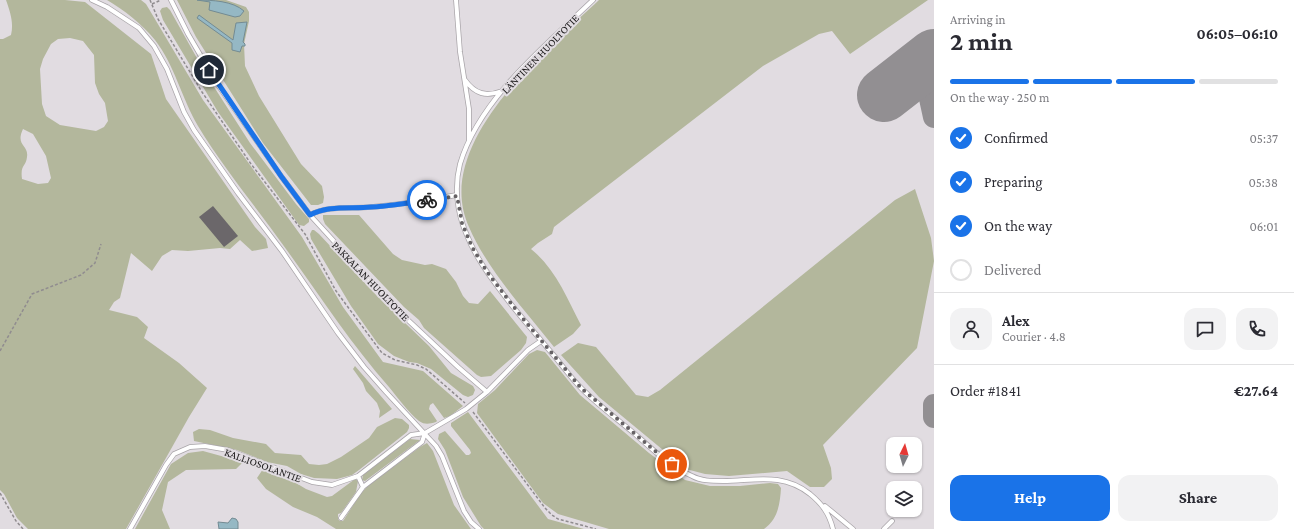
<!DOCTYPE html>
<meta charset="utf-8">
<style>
:root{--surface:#fff;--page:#f2f2f3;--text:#2b2b33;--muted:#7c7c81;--line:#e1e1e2;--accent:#1a73e8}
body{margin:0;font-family:"Crimson Pro",serif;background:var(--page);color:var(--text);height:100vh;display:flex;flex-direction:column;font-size:15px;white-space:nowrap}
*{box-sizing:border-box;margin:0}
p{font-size:13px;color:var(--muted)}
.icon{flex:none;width:22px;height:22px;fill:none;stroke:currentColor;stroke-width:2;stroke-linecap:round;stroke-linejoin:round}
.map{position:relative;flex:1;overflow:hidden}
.panel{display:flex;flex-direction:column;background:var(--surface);width:360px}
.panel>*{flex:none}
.needle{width:26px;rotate:5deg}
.buttons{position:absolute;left:886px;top:437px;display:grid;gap:8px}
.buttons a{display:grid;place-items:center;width:36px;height:36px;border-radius:8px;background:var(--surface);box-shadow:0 1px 3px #0004;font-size:20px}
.pin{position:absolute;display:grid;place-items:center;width:34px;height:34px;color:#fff;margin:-17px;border:2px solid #fff;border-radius:50%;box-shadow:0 1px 4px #0007}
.courier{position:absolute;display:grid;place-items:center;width:40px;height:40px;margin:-20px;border:3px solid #1a73e8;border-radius:50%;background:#fff;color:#222;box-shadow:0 1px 5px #0007}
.headline em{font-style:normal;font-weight:700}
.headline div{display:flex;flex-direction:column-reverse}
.headline{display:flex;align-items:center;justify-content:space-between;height:68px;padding:0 16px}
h1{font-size:26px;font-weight:700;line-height:30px}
.bar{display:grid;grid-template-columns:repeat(4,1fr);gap:6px 4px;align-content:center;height:48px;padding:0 16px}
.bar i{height:5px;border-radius:3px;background:var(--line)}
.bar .on{background:var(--accent)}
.bar p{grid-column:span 4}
.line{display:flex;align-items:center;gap:10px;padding:0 16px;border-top:1px solid var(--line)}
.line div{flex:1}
.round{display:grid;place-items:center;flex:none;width:42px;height:42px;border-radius:12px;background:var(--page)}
ol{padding:0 16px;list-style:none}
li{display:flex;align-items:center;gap:12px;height:44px}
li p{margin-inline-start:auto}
li .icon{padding:4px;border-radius:50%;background:var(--accent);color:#fff;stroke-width:4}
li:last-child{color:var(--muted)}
li i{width:22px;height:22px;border:2px solid var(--line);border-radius:50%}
.action{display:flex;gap:8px;margin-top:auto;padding:8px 16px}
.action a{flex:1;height:46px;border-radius:12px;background:var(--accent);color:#fff;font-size:16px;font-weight:700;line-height:46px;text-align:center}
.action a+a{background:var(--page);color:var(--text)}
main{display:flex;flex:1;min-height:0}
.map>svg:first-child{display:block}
</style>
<main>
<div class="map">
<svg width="934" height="529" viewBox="0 0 934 529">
<rect width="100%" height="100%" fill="#e1dce1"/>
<path fill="#b3b79c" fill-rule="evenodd" d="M6,0H65L85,2L151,54L166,99L255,227L266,239L268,248L252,251L240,240L230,249L220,248L188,251L172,250L162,256L152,271L131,253L120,298L114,302L109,310L137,317L148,327L144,338L179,363L207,388L189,417L126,529H28L17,518L4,494L0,490V39H3L11,35C14,22 10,12 6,0ZM70,38L83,41L94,55L95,83L99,94L105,103L108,121L104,127L96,131L60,125L46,116L42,104L40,69L43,59L51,44L58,39ZM23,129L33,134L46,156L51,178L48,183L38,184L22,179C20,164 26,167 27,157C29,145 15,146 23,129Z
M107,0H141L146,4L203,100L302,237L343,307L383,362L423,371L463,406L450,416L444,418L433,403L430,405L429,409L437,421L436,422C429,424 425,425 419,421C408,412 398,398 389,387C351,344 320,296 286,249C257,208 224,169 198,126C182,99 175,66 155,40C142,24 124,10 107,0Z
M177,0H226L246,7L249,12V21L244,44L245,66L259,96L301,164L322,186L324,197L323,203L318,205H311L263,143L196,37Z
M599,0H928L850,54L832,31L819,34L763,66L554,227L552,234L538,243L531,249C555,268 567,298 581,325L573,334L554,347C525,310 488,271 469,227C431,144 546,50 599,0Z
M167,7L170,10L207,76L250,143L296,204L309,219V222L304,226L299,225L218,112L163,20L160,11L162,8Z
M915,189L931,238L934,261L917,348L823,445L831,468L832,479L824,487H810L787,471L729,476L705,474L686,469L599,397L561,355L578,343L596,347L636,395L648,397L660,390L895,200Z
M323,215H359L393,254L402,260L425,265L432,264L446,269L456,282L463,296L469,303L478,304L490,291L527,337L526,343L521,350L491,376L481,377L477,375L424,328L419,320L404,307L325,224L323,219Z
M312,230H314L319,234L377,296L429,346L451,373L473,386L475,390L473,395L468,397L463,395L431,369L417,363L409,362L394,356L378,344L351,306L311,239L310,234Z
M537,350L545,352L580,395L649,453L685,480L710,486H740L770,483L778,484L781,488C780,504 778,519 764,529H609L558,514L543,503L477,413L478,404L495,390L529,354Z
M355,366L392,409L379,418L380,411L377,403L366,391L363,383L353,369Z
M468,412L548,519L584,529H484L481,526L463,497L445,450L438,439L439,434L445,431L466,455H469L471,453L470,450L451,426V423Z
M395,418L402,419L409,425V428L407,432L359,470L352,475L337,479L314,478L301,474L287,466L267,462L237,450L194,441L193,432L199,429L210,430L233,438L266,444L275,453L301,455L309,464L319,465L327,464L341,457L369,438L377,427Z
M410,439L420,440L365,481L362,480L363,475Z
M427,443L433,451L454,505L471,529H336L317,517L293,507L266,489L257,478L263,469L291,480L306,489L327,497L332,496L355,479L358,481L356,492L341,513L338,514V519L340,521H343L361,493L369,485L420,447Z
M203,451L243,462L236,469L186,470L168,482L162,510L170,529H135L171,464L188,453Z"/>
<path fill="#95b8c4" stroke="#738b93" d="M197,0C212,0 233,1 244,11L240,16L235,17L209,10L210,2Z
M199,15L233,40L236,23L247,22L243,42L245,44V46H242L240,52L232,50V43L197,18Z
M232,518L236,519L238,522V529H219L218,522L228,523Z"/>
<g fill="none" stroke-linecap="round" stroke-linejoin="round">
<path stroke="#928f92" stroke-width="22" d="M934,70L929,94L934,117
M934,405V417"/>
<path stroke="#928f92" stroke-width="54" d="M884,95L934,56"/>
</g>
<path fill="#6b676a" d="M213,206L238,236L224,247L199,217Z"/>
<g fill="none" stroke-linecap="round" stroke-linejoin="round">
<defs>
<path id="service" d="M92,0L107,7L139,28L154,46L167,69L184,112L194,130L238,193L282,251L338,333L364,367L386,392L436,446L442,456L464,511L471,522L479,529
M171,0L188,34L216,82L281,176L310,215L394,307L458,367L487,392
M456,0L460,52L469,109V141
M593,0C546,45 479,99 460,164C454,187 457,212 466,233C476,259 493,281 510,303C525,322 540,339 556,358C564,368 572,379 581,388C597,404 617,419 635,434C652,449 671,467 692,476C701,481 712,481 723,481C754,481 782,472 810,494C822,504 829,513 833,529
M465,80C475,94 486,97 502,91
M310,215C328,205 351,209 371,207C400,205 428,200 457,195
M363,487L422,442L425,433
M825,506L853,529
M341,518L363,487L358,476
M130,529L166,465L174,454L190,447L205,446L228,450L312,482L332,485L358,476L411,435L425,433L466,409L487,392L528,350L541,341
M884,529L892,521"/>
</defs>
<use href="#service" stroke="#a9a5a9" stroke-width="5.5"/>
<path stroke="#908c8f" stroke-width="1.5" stroke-dasharray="3 2" stroke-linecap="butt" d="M150,0L158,19L202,92L251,164L305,234L336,291L382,353L395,360L417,365L426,369L465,403
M152,4L161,0
M0,351L32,294L81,275L95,263L101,244
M473,412L545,508L552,515L558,519L596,529
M0,493L16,521L23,529"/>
<use href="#service" stroke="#fff" stroke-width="4"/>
</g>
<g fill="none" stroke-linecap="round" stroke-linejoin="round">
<path stroke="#666265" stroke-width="4" stroke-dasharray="0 7.2" d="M427,200L457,196L462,223L472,247L487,272L520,315L581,388L655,451L672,464"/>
<path stroke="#1a73e8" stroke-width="5" d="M209,70L281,176L310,215C328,205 351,209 371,207C390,206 409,203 427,200"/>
</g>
<g text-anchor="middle" stroke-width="4" stroke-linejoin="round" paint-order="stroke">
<g font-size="11" fill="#232122" stroke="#e1dce1">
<text transform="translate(540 54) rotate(-46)" y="4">LÄNTINEN HUOLTOTIE</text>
<text transform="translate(371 281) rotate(46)" y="4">PAKKALAN HUOLTOTIE</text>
<text transform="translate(263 465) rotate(20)" y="4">KALLIOSOLANTIE</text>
</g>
</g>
</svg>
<div class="buttons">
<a><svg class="needle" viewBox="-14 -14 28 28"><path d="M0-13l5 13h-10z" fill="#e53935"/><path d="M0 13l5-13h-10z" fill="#7c7c81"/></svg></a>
<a><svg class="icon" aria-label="layers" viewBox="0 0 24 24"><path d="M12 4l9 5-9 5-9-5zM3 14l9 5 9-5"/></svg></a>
</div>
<div class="pin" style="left:672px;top:464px;background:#ea580c"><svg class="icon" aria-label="bag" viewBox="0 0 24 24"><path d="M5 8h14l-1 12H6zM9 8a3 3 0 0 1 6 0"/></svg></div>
<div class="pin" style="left:209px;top:70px;background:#1f2937"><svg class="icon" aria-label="home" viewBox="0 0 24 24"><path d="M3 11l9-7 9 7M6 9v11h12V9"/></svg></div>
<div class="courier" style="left:427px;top:200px"><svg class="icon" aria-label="bike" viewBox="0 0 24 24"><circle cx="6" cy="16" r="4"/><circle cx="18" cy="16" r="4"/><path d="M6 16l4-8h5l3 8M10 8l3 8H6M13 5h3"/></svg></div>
</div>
<section class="panel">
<div class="headline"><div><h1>2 min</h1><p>Arriving in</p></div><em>06:05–06:10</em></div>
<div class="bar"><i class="on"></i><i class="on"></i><i class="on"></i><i></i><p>On the way · 250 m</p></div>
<ol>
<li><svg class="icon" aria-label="check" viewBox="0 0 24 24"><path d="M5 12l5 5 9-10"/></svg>Confirmed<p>05:37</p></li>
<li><svg class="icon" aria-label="check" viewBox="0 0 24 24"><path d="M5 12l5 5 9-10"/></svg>Preparing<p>05:38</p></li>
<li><svg class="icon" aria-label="check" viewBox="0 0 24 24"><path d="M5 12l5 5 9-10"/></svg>On the way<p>06:01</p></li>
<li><i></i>Delivered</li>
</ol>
<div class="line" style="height:72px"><a class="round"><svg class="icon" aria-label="person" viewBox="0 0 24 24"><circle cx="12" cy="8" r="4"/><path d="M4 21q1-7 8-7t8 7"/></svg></a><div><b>Alex</b><p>Courier · 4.8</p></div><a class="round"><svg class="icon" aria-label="chat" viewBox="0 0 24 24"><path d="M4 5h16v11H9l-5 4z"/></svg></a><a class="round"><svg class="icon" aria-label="phone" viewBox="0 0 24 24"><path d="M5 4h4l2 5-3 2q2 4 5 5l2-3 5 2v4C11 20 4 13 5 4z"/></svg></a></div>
<div class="line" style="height:52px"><div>Order #1841</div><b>€27.64</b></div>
<div class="action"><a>Help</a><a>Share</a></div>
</section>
</main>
